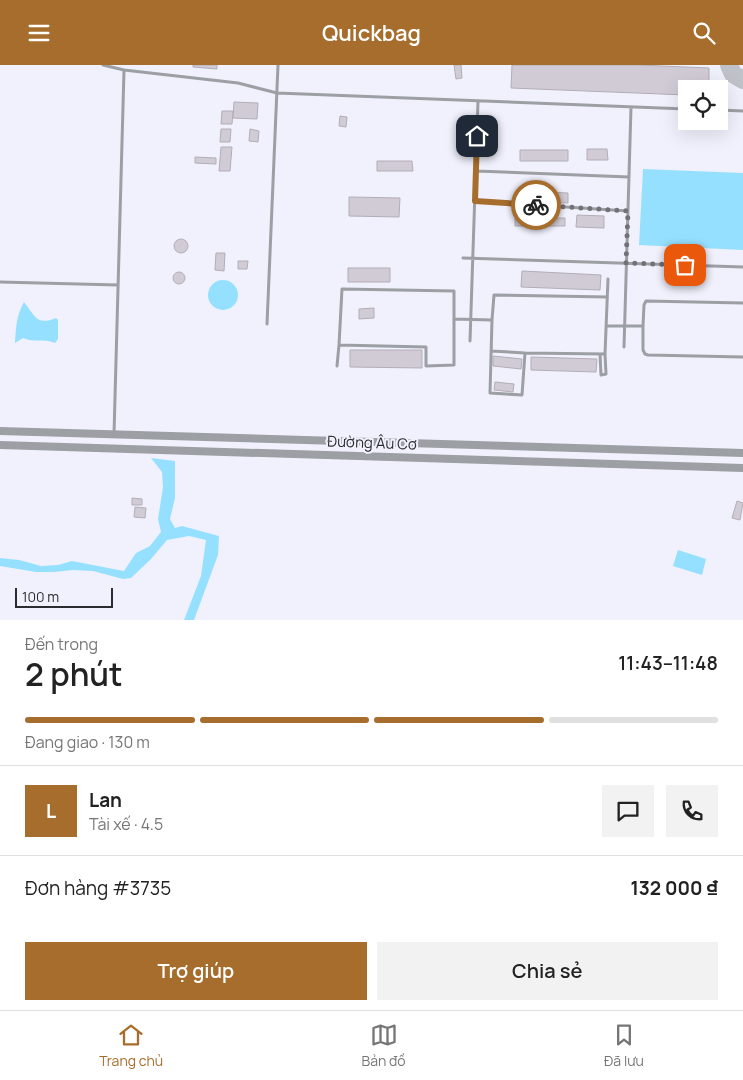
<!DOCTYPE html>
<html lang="vi">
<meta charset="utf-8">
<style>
:root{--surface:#fff;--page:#f2f2f2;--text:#222;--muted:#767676;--line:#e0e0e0;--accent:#a76d2c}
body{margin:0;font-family:Manrope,sans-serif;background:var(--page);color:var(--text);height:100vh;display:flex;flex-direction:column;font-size:19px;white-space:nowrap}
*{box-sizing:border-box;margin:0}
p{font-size:16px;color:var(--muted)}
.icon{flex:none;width:28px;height:28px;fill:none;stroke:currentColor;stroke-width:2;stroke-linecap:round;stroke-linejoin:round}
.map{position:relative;height:555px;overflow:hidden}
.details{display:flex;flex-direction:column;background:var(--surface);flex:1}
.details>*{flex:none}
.controls{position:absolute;left:678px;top:15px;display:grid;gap:10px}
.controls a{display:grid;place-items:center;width:50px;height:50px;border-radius:0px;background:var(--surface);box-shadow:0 5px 20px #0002;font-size:25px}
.scale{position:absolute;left:15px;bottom:12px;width:98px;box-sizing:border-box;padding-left:5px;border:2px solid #2c2c30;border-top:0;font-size:14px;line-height:18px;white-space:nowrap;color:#2c2c30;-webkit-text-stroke:4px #f0f1fc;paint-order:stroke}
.pin{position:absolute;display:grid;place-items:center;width:42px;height:42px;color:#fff;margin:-21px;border-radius:10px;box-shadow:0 2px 8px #0006}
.courier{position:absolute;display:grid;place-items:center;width:50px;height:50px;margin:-25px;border:4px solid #a76d2c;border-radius:50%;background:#fff;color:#222;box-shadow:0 1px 6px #0007}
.headline em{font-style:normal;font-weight:600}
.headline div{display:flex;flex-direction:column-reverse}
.headline{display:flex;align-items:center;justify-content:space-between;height:85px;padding:0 25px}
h1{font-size:32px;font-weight:600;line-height:38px}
.bar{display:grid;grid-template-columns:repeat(4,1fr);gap:8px 5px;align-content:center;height:60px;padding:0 25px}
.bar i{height:6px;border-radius:4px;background:var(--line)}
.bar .selected{background:var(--accent)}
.bar p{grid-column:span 4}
.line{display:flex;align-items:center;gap:12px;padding:0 25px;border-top:1px solid var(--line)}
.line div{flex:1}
.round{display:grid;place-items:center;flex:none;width:52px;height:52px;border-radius:0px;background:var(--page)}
.button{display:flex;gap:10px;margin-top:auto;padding:10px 25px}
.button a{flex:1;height:58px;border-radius:0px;background:var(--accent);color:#fff;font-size:20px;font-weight:600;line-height:58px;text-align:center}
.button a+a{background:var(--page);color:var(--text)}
header{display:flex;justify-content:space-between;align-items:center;height:65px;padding:0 25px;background:var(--accent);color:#fff;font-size:22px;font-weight:600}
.dock{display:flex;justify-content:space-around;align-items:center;height:70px;border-top:1px solid var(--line);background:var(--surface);font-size:14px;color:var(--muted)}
.dock a{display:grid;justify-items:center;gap:2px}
.dock .selected{color:var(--accent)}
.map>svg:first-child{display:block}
</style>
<header><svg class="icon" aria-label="menu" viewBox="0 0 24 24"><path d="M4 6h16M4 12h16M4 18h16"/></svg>Quickbag<svg class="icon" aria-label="search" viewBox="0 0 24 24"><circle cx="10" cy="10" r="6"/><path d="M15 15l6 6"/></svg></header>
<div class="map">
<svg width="743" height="555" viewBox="0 0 743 555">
<rect width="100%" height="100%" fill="#f0f1fc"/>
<path fill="#96e0ff" d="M643,104L743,108V185L639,180Z
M208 230a15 15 0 1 1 30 0a15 15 0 1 1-30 0Z
M24,237C35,251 37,261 56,253L58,255V274L55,278C43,273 35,278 23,273L15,278C16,263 16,251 24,237Z
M151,393L175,396V433L170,454L175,463L182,461L219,471L218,490L194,555H184L201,511L206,475L189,471L167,475L151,494L131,513L123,514L93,506L73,505L54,507H36L0,501V493L19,495L41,501L58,500L72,496L124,506L136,488L150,481L161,467L158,454L163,422L162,407Z
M678,485L706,494L702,510L673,501Z"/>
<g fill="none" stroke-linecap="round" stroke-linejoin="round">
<path stroke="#c0c2ca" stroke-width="18" d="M729,0L733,9L743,15"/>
</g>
<path fill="#d1cbd5" stroke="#b2adb6" d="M193,0H217V4L193,2Z
M454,0H461L462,13L456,14Z
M512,0H639L709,3V24H686V30L511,23Z
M234,37L258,38L257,54L233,53Z
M222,46H233L232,59H221Z
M340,51L347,52L346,62L339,61Z
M221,64H231L230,77H220Z
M250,64L259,66L258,77L249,76Z
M221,82H232L230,106H219Z
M587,84H607L608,95H587Z
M520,85H568V96H520Z
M195,92L216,93V99L195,98Z
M377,96H412L413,106H377Z
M516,126L568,128V138L516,136Z
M349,132L400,133L399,152L349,151Z
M577,150L604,151V163L576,162Z
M515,153H565V161H515Z
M174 181a7 7 0 1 1 14 0a7 7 0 1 1-14 0Z
M216,188H225L224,206L215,205Z
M238,196H248L247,204H238Z
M348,203H390V217H348Z
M522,206L601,210L600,225L521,222Z
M173 213a6 6 0 1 1 12 0a6 6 0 1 1-12 0Z
M374,243V253L359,254V244Z
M350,285H422V303L350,302Z
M493,291L522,294L521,304L493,301Z
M531,292L597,294L596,307L531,305Z
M495,317L514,319L513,327L494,325Z
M132,433L142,434V440H132Z
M737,436L743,438L740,455L732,453Z
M135,442L146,443L145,453L134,452Z"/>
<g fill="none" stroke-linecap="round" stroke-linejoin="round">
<path stroke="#9c9fa3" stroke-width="3" d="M103,0L124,5
M719,45L743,46
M476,106L629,112
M475,136L628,146
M463,193L743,202
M0,217L118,220
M342,224L454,226V300L426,301V282L339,280Z
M454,254L492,255L490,328L522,330L525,288L605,289L606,309L601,310L600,289
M492,255L494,230L607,232
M267,259L278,0
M606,261H643V285L645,289L648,290L743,292
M643,261L644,240L646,236L743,238
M470,276L478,36
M624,282L631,42
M491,286L525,288
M605,289L608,214
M337,301L339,280
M114,369L124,5L238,18L277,28L686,44"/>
<path stroke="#9c9fa3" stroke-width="8" d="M0,366L743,388
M0,380L743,403"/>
</g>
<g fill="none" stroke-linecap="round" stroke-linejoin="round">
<path stroke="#717177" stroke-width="5" stroke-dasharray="0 9" d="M536,140L628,146L626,198L685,200"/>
<path stroke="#a76d2c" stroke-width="6" d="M477,71L475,136L536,140"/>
</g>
<g text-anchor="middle" stroke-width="4" stroke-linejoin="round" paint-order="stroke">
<g font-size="15" fill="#2c2c30" stroke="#f0f1fc">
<text transform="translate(372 378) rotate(2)" y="5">Đường Âu Cơ</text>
</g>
</g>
</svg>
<div class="controls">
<a><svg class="icon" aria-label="locate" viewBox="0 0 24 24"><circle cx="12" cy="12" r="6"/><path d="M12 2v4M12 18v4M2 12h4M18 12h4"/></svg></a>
</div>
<div class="scale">100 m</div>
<div class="pin" style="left:685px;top:200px;background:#ea580c"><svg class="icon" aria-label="bag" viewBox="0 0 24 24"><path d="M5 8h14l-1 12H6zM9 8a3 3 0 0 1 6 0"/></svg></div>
<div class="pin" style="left:477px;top:71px;background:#1f2937"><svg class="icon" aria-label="home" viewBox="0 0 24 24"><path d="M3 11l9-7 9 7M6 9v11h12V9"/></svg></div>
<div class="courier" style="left:536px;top:140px"><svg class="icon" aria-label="bike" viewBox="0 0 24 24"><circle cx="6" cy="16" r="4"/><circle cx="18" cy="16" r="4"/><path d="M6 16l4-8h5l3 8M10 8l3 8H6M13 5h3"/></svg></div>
</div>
<section class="details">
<div class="headline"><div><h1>2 phút</h1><p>Đến trong</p></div><em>11:43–11:48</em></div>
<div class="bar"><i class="selected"></i><i class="selected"></i><i class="selected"></i><i></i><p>Đang giao · 130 m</p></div>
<div class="line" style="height:90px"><b class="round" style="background:var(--accent);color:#fff">L</b><div><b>Lan</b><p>Tài xế · 4.5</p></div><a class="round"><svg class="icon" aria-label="chat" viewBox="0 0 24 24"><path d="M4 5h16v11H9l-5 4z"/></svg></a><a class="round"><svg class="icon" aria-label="phone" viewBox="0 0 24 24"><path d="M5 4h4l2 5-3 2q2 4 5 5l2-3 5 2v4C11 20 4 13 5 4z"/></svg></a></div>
<div class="line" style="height:65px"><div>Đơn hàng #3735</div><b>132 000 ₫</b></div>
<div class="button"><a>Trợ giúp</a><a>Chia sẻ</a></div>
</section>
<nav class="dock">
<a class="selected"><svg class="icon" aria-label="home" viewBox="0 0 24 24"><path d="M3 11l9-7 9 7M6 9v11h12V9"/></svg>Trang chủ</a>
<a><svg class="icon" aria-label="map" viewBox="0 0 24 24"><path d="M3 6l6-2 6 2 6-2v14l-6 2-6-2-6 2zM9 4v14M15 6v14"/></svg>Bản đồ</a>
<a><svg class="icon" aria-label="saved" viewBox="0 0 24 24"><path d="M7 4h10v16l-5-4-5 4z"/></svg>Đã lưu</a>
</nav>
